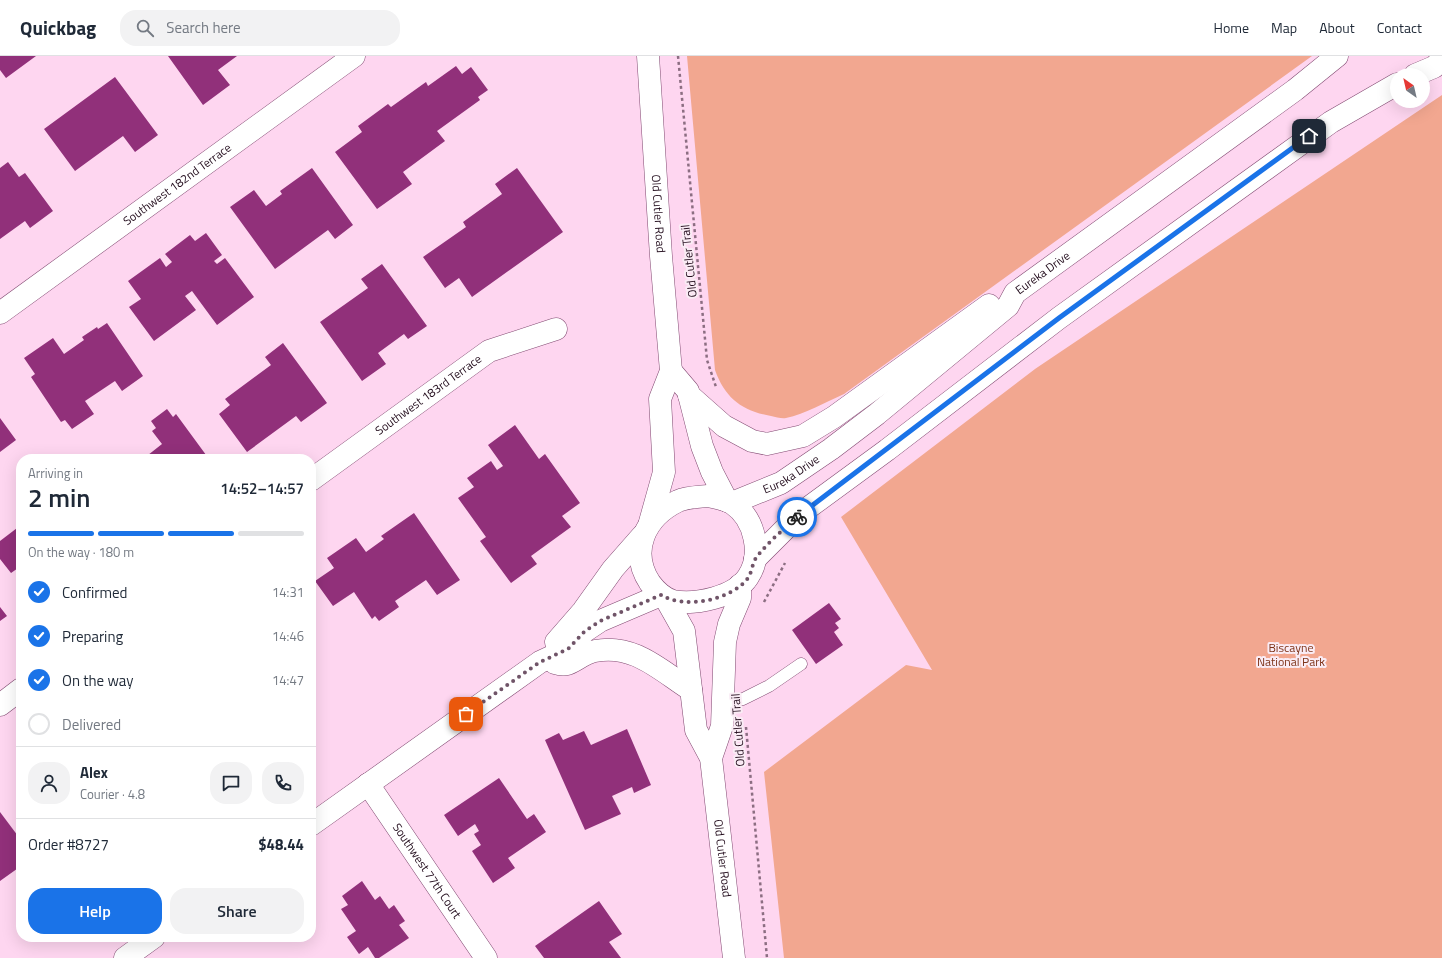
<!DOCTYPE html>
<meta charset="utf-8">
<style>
:root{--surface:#fff;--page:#f2f2f3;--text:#1f2937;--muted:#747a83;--line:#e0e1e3;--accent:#1a73e8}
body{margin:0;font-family:"Titillium Web",sans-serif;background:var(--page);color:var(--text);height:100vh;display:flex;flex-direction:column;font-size:15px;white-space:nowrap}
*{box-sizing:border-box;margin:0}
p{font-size:13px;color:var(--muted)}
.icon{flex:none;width:22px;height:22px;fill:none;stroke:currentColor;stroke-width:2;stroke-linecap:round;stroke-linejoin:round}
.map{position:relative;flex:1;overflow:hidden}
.details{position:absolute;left:16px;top:398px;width:300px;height:488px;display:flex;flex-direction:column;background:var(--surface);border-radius:16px;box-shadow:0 4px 16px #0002}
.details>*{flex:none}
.needle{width:26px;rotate:326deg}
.controls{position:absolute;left:1390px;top:12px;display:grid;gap:8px}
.controls a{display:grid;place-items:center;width:40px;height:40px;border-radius:50%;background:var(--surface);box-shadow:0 4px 16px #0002;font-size:20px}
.pin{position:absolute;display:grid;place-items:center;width:34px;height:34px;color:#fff;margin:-17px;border-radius:8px;box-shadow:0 2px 6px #0006}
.courier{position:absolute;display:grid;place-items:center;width:40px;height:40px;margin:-20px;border:3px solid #1a73e8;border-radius:50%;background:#fff;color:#222;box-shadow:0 1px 5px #0007}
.head em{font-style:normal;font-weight:600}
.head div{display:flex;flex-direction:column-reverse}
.head{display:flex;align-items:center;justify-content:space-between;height:68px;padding:0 12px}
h1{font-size:26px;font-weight:600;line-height:30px}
.bar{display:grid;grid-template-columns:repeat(4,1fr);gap:6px 4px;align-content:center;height:48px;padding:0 12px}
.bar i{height:5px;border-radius:3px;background:var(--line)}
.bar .selected{background:var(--accent)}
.bar p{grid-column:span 4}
.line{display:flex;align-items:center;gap:10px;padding:0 12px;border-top:1px solid var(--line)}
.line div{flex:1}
.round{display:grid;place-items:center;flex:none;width:42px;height:42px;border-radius:16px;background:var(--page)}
ol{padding:0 12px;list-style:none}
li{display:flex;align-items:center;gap:12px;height:44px}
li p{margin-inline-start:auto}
li .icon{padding:4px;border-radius:50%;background:var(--accent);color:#fff;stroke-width:4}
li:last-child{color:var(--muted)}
li i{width:22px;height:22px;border:2px solid var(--line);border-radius:50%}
.cta{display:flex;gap:8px;margin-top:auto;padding:8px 12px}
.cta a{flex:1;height:46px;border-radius:16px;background:var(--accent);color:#fff;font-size:16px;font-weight:600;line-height:46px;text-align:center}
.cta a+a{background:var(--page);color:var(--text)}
header{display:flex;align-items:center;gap:24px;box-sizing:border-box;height:56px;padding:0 20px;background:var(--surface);border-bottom:1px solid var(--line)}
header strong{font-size:19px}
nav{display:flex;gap:22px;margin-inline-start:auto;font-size:14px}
.search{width:280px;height:36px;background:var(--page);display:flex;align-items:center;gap:10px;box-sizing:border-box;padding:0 14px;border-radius:16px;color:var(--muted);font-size:15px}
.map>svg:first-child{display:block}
</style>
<header>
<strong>Quickbag</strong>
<div class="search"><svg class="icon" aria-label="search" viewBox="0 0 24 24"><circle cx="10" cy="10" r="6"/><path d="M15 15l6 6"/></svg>Search here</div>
<nav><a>Home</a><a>Map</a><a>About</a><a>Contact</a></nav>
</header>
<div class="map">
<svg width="1442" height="902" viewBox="0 0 1442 902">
<rect width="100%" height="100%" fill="#fed6f0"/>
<path fill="#f2a790" d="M687,0H1312L844,338C826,346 805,358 786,362C782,363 776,361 771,360C742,355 725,342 715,314Z
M1442,39V902H784L764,716L906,609L932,614L841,461L1035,313Z"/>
<path fill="#91307a" d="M0,0H36L6,22L0,14Z
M168,0H237L218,14L230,29L203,49Z
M456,10L462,18L471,11L488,34L478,41L480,44L437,75L445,85L403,116L412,128L377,153L335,96L362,76L358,70L388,48L391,51L426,26L428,30Z
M115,21L158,79L135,96L123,80L75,115L44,73Z
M8,106L19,121L25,117L53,155L30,172L25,165L0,183V112Z
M312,112L353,169L335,183L328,174L275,213L230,151L254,134L266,150L282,138L280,135Z
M517,112L563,176L472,241L459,222L445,232L423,201L466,171L463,166L502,138L495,128Z
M206,177L222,199L214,205L217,208L225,202L254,241L217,269L192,235L185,240L196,254L154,285L129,251L141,243L128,225L160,202L166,211L172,206L165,198L190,179L195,185Z
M382,208L427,270L408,283L404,278L378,297L386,308L362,325L320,266L368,232L361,223Z
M107,267L143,320L122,335L115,325L85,345L94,358L72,373L65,364L61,366L31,321L35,318L24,302L53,282L64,298L84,284L82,281L97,271L98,273Z
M283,287L327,347L301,366L296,360L247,396L219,358L230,349L225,343L271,309L265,301Z
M167,353L173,361L176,358L209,403H143L162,388L152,375L156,372L151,365Z
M0,362L16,384L0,396Z
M515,369L539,403L545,398L580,447L562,460L571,471L531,500L537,508L511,527L480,485L486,481L458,442L474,431L467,422L491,405L497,414L503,410L488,389Z
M414,457L460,524L437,539L426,524L395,545L399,551L379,565L375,560L372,563L354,536L333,550L315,525L334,512L327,502L356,482L366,496L384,483L381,480Z
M21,469V510L11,517L0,503V485Z
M829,547L841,563L835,567L839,572L834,576L843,589L816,608L792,574Z
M0,551L7,560L0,565Z
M627,673L651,729L634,737L632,731L612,740L621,758L585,774L545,684L559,677L563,684L584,675L591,689Z
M499,722L527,763L534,758L546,776L508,802L515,812L493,827L472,795L481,789L474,778L479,775L475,768L458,780L444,759Z
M0,756L21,784V810L0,825Z
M362,825L375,844L380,840L389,853L394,849L405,865L399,869L409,882L379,902H375L368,891L359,898L347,881L356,875L341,853L348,849L342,840Z
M599,845L622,878L609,886L621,902H544L535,890Z"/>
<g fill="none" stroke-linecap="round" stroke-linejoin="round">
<defs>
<path id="lane" d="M722,647L743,643L769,630L801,608"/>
<g id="street">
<path d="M1415,19L1434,11L1442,4"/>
<path id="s1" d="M0,257L354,0"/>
<path d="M689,339L724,370L752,385L767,388L803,380L834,361L989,249"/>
<path id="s2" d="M311,424L489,295L556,273"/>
<path id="s3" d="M732,447L781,427L831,393L877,358L1008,250L1015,237L1295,34L1337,0"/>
<path d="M755,503L801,457L887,394L1059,262L1331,66L1397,28"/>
<path d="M0,649L21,633"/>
<path id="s4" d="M368,728L486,902"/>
</g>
<g id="secondary">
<path id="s5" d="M648,0L661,200L671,315L660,343L664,416L650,466"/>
<path d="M671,315L688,335L702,390L712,416L727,445"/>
<path d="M708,440C716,442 726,443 733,448C755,463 763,499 748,521C735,541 696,549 673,545C663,542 656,535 650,527C629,495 645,461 678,445C687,441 698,441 708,440Z"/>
<path id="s6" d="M666,543L684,575L696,674L711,702L734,902"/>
<path d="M556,586L583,555L613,513L642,480"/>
<path d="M555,607C558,608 564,609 567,608C573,607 584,597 595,595C634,587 661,615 691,634"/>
<path d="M711,702L722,670L725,586L729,568L740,542V529"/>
<path d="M311,769L540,606L568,593L585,575L600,565L661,539"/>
<path d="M125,902L154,881"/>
</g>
</defs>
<use href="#lane" stroke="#814971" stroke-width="13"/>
<use href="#street" stroke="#814971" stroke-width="23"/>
<use href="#secondary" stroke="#814971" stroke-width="23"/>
<path stroke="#8c6e82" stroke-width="2.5" stroke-dasharray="3 3" stroke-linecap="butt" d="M678,0L707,304L716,331
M764,546L785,507
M746,671L767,902"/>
<use href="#lane" stroke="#fff" stroke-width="12"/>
<use href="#street" stroke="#fff" stroke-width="22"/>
<use href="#secondary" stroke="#fff" stroke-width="22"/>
</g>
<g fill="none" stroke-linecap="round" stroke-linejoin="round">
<path stroke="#705468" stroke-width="4" stroke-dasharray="0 7.2" d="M466,658L540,606L568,593L585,575L600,565L661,539C684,553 731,545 748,522C752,516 752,508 756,502C767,487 783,474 797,461"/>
<path stroke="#1a73e8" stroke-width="5" d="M797,461L1059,262L1309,80"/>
</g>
<g text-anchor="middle" stroke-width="4" stroke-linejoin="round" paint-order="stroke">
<g font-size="12" fill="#240e1e" stroke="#faecf5">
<text dy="4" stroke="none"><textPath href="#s1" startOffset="219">Southwest 182nd Terrace</textPath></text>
<text dy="4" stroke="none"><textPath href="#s5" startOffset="158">Old Cutler Road</textPath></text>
<text transform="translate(689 205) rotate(-96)" y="4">Old Cutler Trail</text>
<text dy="4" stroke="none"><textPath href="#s3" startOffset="390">Eureka Drive</textPath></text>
<text dy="4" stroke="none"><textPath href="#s2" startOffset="145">Southwest 183rd Terrace</textPath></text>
<text dy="4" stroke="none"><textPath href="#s3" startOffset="66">Eureka Drive</textPath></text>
<text transform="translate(738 674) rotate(-94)" y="4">Old Cutler Trail</text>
<text dy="4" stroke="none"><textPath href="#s6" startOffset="269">Old Cutler Road</textPath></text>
<text dy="4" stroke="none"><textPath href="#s4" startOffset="105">Southwest 77th Court</textPath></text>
</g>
<g font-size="12" fill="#7e3319" stroke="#faecf5">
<text x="1291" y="596">Biscayne<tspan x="1291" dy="14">National Park</tspan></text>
</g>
</g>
</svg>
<div class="controls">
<a><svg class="needle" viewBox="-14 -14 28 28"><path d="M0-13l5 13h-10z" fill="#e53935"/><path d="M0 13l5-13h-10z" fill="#747a83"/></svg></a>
</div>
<div class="pin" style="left:466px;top:658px;background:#ea580c"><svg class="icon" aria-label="bag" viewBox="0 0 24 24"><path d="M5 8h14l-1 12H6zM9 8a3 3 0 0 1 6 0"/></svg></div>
<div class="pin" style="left:1309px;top:80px;background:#1f2937"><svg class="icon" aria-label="home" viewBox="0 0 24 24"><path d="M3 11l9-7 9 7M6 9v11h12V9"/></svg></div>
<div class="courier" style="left:797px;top:461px"><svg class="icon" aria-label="bike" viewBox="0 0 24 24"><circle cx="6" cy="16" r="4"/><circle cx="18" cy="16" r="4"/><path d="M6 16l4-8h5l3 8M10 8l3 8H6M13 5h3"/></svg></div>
<section class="details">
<div class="head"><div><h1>2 min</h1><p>Arriving in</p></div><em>14:52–14:57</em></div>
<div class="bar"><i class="selected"></i><i class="selected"></i><i class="selected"></i><i></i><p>On the way · 180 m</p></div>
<ol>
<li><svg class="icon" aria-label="check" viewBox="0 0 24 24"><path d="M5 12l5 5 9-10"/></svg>Confirmed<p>14:31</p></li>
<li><svg class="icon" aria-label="check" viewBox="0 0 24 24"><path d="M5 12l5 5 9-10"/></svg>Preparing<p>14:46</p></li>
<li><svg class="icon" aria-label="check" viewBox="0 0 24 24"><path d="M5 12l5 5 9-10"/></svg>On the way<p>14:47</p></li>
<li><i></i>Delivered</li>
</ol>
<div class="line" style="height:72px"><a class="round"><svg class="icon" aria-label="person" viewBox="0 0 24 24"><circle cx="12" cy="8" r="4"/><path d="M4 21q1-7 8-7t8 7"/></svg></a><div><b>Alex</b><p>Courier · 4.8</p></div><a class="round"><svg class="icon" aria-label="chat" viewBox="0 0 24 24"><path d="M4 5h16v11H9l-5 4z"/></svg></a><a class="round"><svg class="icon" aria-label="phone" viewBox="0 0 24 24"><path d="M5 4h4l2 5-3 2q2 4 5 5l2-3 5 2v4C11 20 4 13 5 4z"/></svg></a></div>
<div class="line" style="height:52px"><div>Order #8727</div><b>$48.44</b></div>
<div class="cta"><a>Help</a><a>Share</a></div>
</section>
</div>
